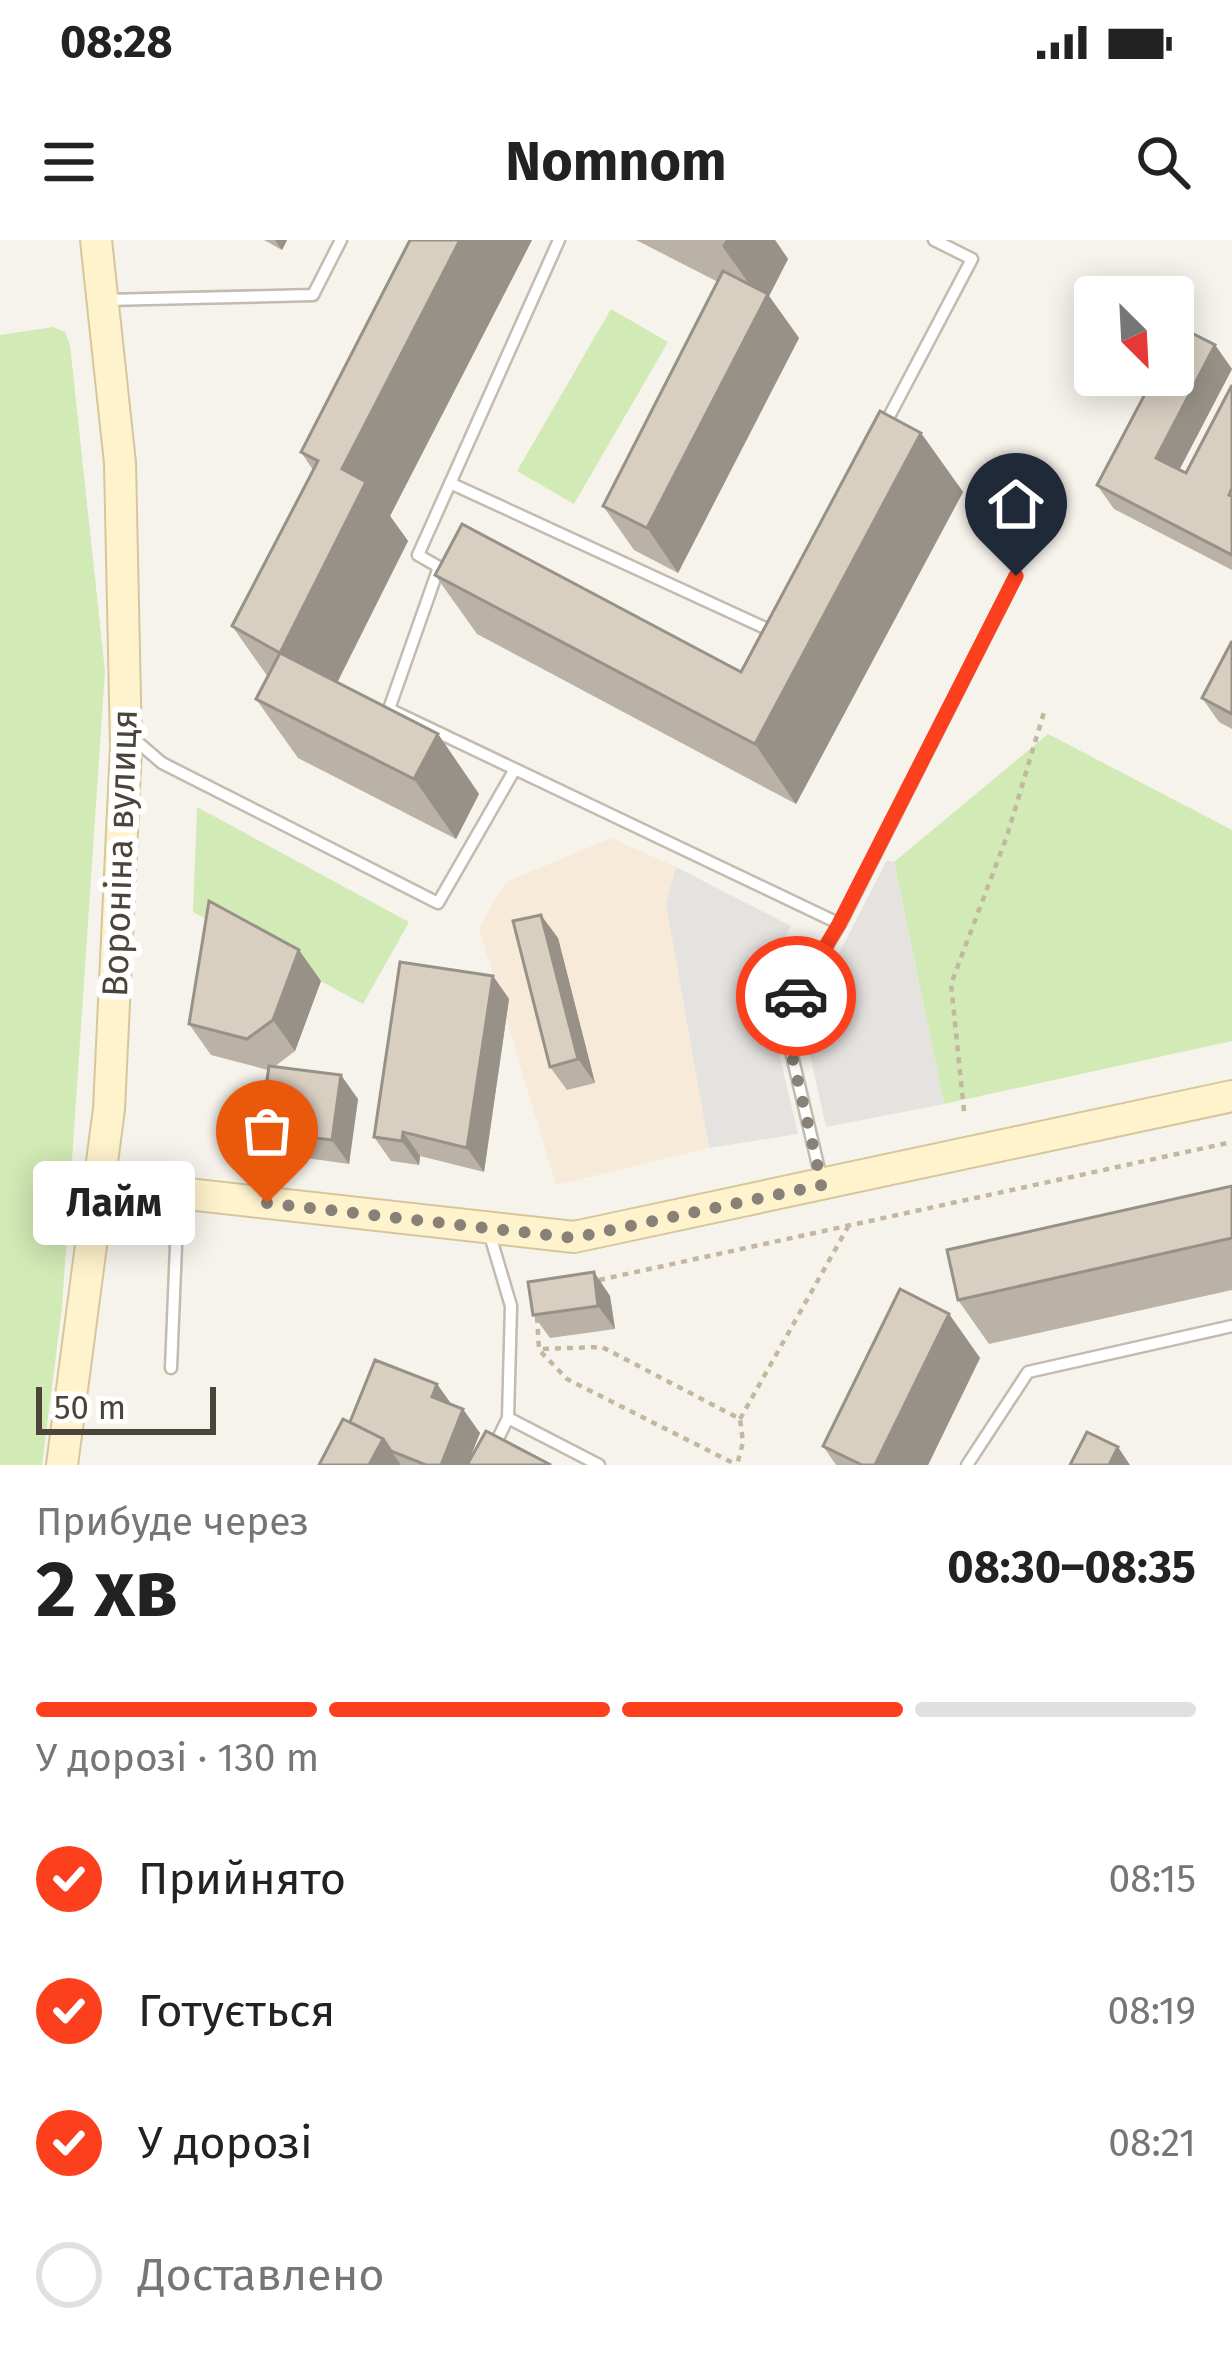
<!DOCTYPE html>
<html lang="uk">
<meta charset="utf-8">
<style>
:root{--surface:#fff;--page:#f6f6f6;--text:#222;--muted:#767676;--line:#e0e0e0;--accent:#fc3f1d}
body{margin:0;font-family:"Fira Sans",sans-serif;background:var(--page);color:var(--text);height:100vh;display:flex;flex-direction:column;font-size:45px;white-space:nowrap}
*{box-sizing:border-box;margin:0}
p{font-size:39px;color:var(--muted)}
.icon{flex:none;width:66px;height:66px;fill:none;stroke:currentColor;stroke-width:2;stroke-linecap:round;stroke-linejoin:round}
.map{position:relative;height:1225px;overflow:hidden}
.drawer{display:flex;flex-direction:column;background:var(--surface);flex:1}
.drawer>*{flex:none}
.needle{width:78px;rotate:156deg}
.fabs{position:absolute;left:1074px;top:36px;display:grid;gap:24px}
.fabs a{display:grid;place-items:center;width:120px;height:120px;border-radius:12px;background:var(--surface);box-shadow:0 6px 30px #0003;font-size:60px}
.scale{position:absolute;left:36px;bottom:30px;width:180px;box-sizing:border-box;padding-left:12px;border:6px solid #4b4439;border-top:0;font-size:33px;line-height:42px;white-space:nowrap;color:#4b4439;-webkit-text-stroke:9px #fff;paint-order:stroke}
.pin{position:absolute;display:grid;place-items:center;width:102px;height:102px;color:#fff;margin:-123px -51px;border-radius:50% 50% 50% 0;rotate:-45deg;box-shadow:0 0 12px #0007}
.pin .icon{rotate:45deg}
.courier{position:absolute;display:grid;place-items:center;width:120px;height:120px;margin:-60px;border:9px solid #fc3f1d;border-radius:50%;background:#fff;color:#222;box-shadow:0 3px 15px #0007}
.bubble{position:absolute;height:84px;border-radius:12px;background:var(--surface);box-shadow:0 6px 30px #0003;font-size:39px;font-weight:700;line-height:84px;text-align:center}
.overview em{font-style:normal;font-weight:700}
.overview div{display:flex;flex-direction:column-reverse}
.overview{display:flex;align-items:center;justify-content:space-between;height:204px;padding:0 36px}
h1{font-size:78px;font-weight:700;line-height:90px}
.bar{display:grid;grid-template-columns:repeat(4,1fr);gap:18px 12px;align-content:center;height:144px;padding:0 36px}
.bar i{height:15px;border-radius:9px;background:var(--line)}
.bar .active{background:var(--accent)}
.bar p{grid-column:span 4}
ol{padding:0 36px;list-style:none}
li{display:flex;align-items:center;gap:36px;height:132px}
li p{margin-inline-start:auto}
li .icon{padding:12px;border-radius:50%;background:var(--accent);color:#fff;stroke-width:4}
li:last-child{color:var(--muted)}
li i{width:66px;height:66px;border:6px solid var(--line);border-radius:50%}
.status{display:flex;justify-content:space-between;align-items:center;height:84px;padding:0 60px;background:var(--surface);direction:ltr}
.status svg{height:33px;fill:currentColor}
header{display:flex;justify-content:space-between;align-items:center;height:156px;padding:0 36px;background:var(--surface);font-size:54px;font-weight:700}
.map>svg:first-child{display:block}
</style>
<div class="status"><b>08:28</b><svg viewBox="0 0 49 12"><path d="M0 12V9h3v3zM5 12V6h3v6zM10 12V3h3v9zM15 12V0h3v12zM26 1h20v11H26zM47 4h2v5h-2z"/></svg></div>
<header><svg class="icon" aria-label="menu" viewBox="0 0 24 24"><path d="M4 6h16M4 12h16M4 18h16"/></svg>Nomnom<svg class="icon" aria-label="search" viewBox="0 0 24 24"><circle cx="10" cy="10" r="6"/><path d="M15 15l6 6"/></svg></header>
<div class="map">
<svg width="1232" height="1225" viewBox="0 0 1232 1225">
<rect width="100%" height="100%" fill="#f6f3ec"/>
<path fill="#f7ead8" d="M611,598L676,627L666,664L709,908L556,945L479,688L506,642Z"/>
<path fill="#d2eab5" d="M611,69L668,102L574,264L517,231Z
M53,87L65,92L70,105L105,431L62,1068L42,1225H0V95Z
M1048,494L1232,590V801L944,864L894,622Z
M197,567L409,682L363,764L193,672Z"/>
<path fill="#e5e3e0" d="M887,620L894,622L944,864L826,887L803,783Z
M676,627L791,686L772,721L767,761L798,894L709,908L666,664Z"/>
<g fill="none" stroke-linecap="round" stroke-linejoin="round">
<defs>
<path id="lane" d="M559,0L418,315L439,327L389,469L840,684L791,765L786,790L822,942
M106,60L313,55L341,0
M884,186L972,19L934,0
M450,243L776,393
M134,499L162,523L438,663L515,529
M840,684L1016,336
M489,992L511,1066L508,1178L599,1225
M171,1128L178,957
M485,1225L508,1178
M967,1225L1028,1132L1232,1086"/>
<path id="secondary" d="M98,944L574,997L1232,856
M62,1225L109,869L126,507L120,223L96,0"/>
</defs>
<use href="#lane" stroke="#c2bbae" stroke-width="15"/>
<use href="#secondary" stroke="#d6c79b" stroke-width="34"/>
<path stroke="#c4b79f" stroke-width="4.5" stroke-dasharray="6 6" stroke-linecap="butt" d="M964,871L951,744L1007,596L1044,472
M599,1040L1232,902
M537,1077L539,1109L602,1107L740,1179L743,1202L737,1225
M541,1112L567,1139L737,1225
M740,1179L849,985"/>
<use href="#lane" stroke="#fff" stroke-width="10"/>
<use href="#secondary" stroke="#fff3cd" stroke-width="30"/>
</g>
<path fill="#bab2a6" d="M264,0H287L282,10Z
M410,0H532L390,276L408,301L337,442L438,494L479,554L456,599L298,518L256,459L268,437L232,386L313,230L301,212Z
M636,0H775L788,19L769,56L799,98L678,333L634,310L603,266L718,42Z
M1215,105L1232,129L1179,230L1186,233L1232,145V330L1114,269L1097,245Z
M921,193L963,252L796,564L477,394L435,335L741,432Z
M1232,401V489L1219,482L1202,458Z
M558,698L595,843L567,850L550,827Z
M493,736L509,759L484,932L420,916L419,925L391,921L374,897Z
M321,741L295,811L274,827L358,859L349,924L277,914L260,891L268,830L211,815L189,784Z
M1232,946V1050L989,1104L958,1060Z
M594,1032L610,1056L615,1089L550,1098L533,1075Z
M949,1074L980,1118L928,1225H836L823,1206Z
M437,1144L451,1164L480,1193L467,1225H319L350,1182Z"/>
<path fill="#979187" d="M275,0H287L282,10Z
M460,0H532L390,276L408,301L322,473L280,413L342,229Z
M726,0H775L788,19L769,56L799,98L678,333L647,288L763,63L722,6Z
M1215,105L1232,129L1173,242L1156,218Z
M921,193L963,252L796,564L755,504Z
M438,494L479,554L456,599L414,539Z
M541,675L558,698L595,843L578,819Z
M299,710L321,741L295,811L273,780Z
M493,736L509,759L484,932L467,908Z
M341,835L358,859L349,924L332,900Z
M403,892L420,916L419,925L402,901Z
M594,1032L610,1056L615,1089L598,1066Z
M949,1074L980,1118L928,1225H875Z
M437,1144L454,1168L432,1157Z
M463,1169L480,1193L467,1225H441Z
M383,1199L401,1225H369Z
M1118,1207L1130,1225H1109Z"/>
<path fill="#d8cfc1" stroke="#979187" stroke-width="3" d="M410,0H460L342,229L366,242L280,413L232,386L318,221L301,212Z
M723,31L768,54L647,288L603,266Z
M1180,87L1215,105L1156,218L1186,233L1232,145V248L1229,255L1232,256V315L1097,245L1155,135H1173V101Z
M880,171L921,193L755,504L435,335L462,284L741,432Z
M1232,401V474L1202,458Z
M280,413L438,494L414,539L256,459Z
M209,661L299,710L273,780L247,799L189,784Z
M541,675L578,819L550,827L513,681Z
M400,722L493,736L467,908L403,892L402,901L374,897Z
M269,826L341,835L332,900L260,891Z
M1232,946V998L958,1060L947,1010Z
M594,1032L598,1066L533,1075L528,1042Z
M900,1049L949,1074L875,1225H862L823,1206Z
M375,1120L437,1144L432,1157L463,1169L441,1225H426L391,1211L383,1199L350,1182Z
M343,1179L383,1199L369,1225H319Z
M486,1191L551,1225H467Z
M1087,1192L1118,1207L1109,1225H1070Z"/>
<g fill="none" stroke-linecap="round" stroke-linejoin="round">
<path stroke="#878178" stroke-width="12" stroke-dasharray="0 21.6" d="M267,963L574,998L822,945L786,790L796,756"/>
<path stroke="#fc3f1d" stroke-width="15" d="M796,756L839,684L1016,336"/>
</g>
<g text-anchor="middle" stroke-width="12" stroke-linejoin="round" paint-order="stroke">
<g font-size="36" fill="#4b4439" stroke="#fff">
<text transform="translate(119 613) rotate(-88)" y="13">Вороніна вулиця</text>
</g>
</g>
</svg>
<div class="fabs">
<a><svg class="needle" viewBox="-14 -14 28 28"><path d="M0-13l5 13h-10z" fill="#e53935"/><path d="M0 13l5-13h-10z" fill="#767676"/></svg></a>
</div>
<div class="scale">50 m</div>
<div class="pin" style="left:267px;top:963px;background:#ea580c"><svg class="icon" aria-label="bag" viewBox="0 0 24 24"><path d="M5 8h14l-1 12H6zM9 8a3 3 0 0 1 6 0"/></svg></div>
<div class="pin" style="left:1016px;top:336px;background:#1f2937"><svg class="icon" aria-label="home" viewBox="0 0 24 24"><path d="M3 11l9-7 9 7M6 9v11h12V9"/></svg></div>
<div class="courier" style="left:796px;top:756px"><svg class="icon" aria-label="car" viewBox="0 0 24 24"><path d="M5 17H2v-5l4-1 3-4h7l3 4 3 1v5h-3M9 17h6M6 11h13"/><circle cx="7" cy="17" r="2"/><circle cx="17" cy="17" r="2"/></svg></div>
<div class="bubble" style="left:33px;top:921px;width:162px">Лайм</div>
</div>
<section class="drawer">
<div class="overview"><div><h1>2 хв</h1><p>Прибуде через</p></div><em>08:30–08:35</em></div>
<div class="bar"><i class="active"></i><i class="active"></i><i class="active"></i><i></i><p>У дорозі · 130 m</p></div>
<ol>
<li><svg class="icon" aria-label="check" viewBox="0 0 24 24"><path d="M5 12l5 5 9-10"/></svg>Прийнято<p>08:15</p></li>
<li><svg class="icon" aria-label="check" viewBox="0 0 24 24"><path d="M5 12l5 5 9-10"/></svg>Готується<p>08:19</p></li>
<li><svg class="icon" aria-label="check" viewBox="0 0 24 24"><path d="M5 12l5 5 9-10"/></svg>У дорозі<p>08:21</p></li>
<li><i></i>Доставлено</li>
</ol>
</section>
